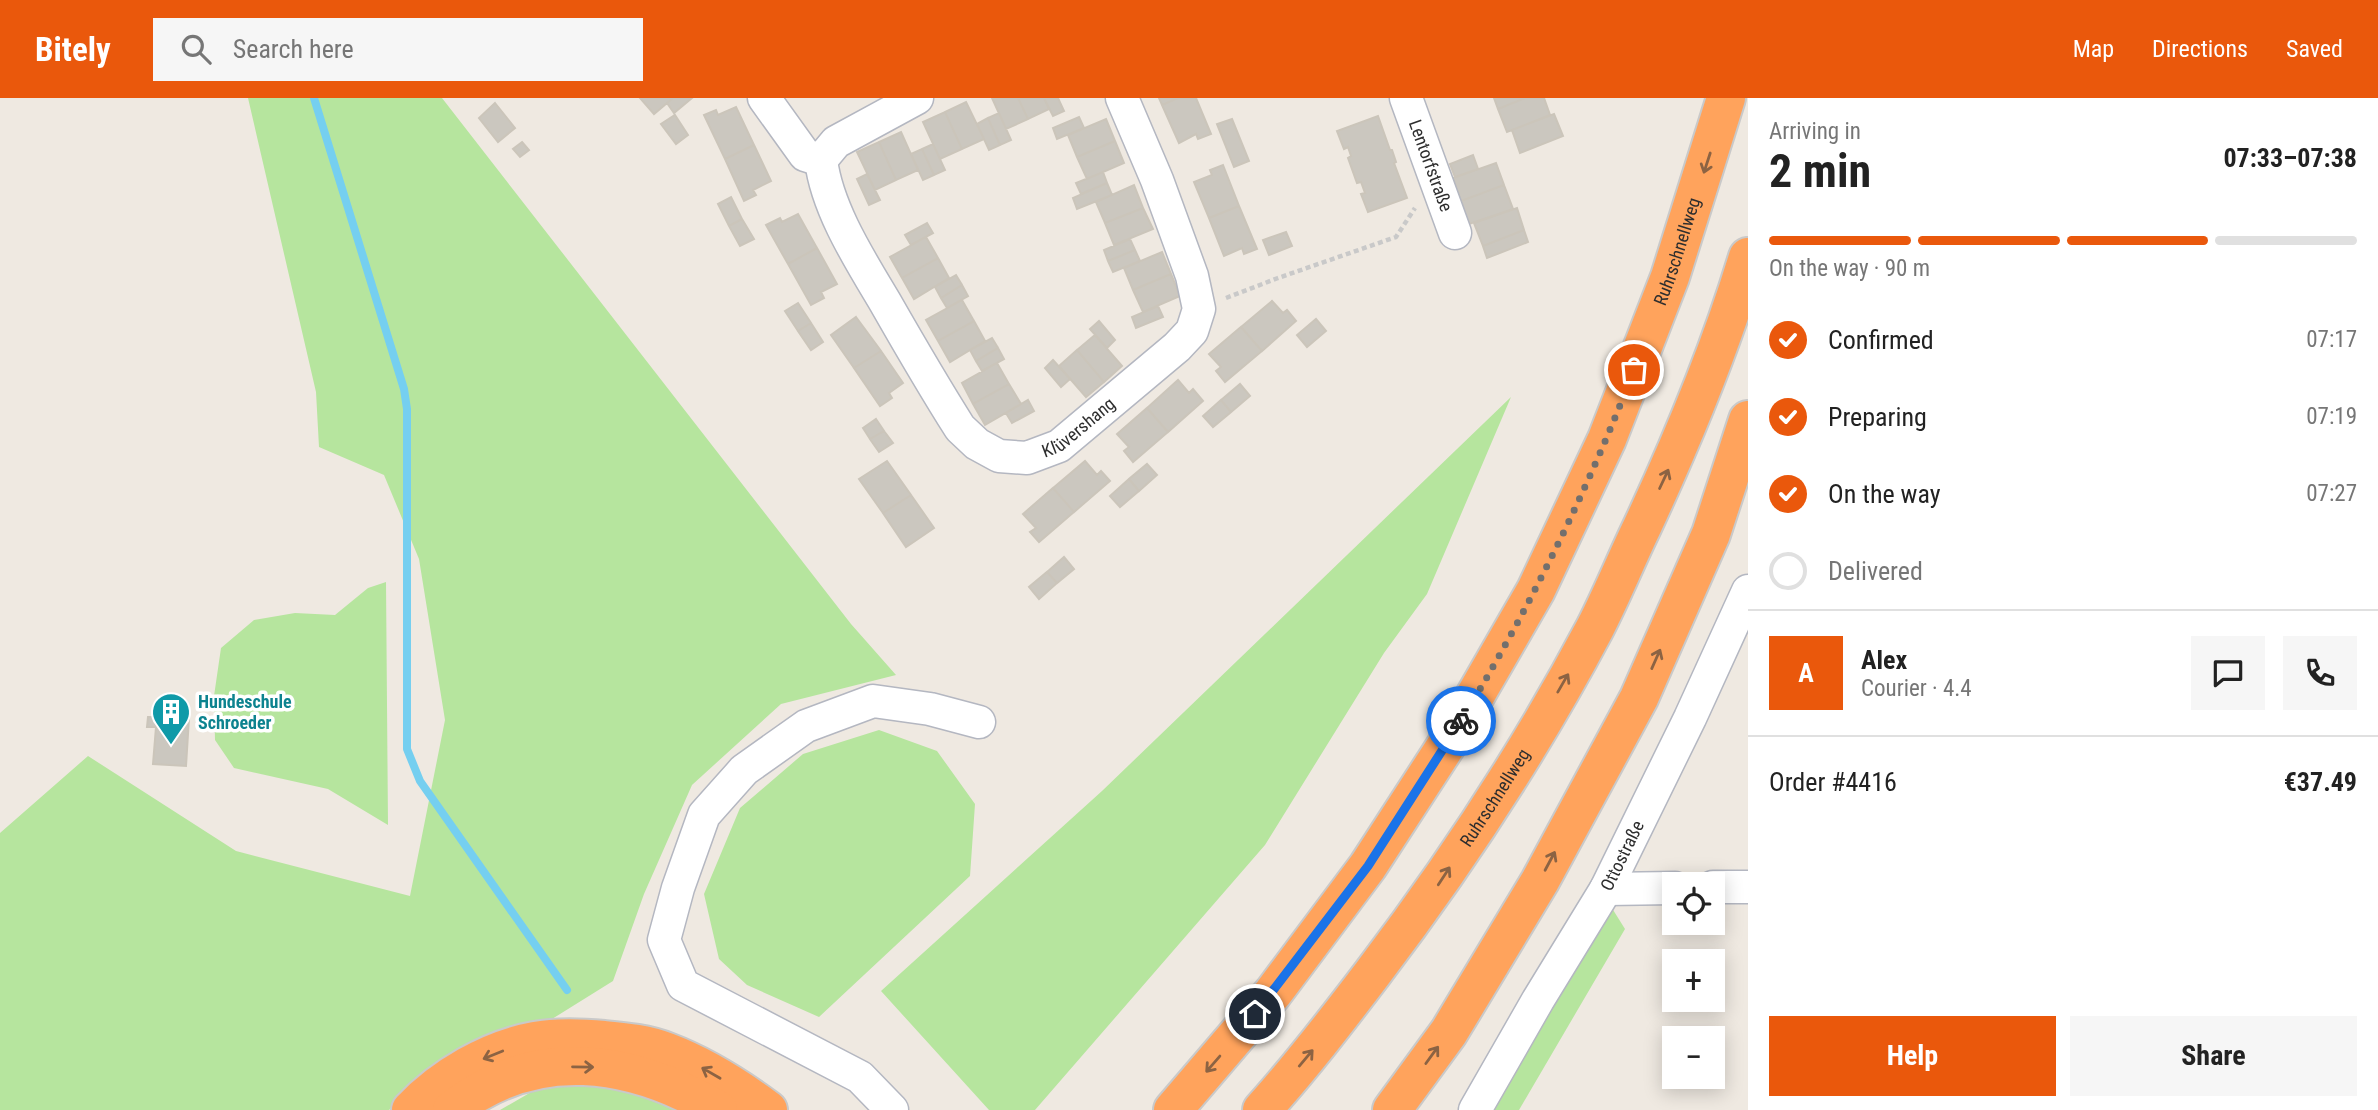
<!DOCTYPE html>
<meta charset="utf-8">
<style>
:root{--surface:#fff;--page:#f6f6f6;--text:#222;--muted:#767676;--line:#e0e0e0;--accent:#ea580c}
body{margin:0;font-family:"Roboto Condensed",sans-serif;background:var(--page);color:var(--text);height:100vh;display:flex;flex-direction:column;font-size:26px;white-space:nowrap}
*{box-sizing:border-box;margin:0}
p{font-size:23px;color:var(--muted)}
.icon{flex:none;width:38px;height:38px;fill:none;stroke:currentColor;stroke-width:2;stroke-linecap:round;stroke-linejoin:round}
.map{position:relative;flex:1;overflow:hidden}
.sheet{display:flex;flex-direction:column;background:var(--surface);width:630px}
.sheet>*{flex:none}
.tools{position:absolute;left:1662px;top:774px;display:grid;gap:14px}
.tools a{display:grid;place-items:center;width:63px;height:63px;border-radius:0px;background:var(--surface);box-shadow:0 4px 18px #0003;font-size:35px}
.pin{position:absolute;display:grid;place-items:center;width:60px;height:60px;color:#fff;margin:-30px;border:4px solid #fff;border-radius:50%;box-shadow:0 2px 7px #0007}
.courier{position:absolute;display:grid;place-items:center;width:70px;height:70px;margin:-35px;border:5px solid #1a73e8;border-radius:50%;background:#fff;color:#222;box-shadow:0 2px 9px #0007}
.overview em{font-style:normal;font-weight:700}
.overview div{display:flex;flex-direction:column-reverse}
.overview{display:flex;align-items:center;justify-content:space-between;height:119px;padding:0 21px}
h1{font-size:46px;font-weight:700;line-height:52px}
.bar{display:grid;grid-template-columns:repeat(4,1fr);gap:10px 7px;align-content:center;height:84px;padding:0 21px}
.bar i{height:9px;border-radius:5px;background:var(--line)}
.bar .current{background:var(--accent)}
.bar p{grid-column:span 4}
.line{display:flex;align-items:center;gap:18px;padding:0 21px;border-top:2px solid var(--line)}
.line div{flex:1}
.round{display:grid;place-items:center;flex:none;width:74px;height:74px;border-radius:0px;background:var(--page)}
ol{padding:0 21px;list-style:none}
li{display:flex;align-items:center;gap:21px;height:77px}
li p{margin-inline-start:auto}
li .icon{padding:7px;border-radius:50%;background:var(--accent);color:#fff;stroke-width:4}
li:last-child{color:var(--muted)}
li i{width:38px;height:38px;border:4px solid var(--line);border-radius:50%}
.primary-button{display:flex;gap:14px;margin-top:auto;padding:14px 21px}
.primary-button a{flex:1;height:80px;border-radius:0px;background:var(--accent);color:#fff;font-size:28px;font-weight:700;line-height:80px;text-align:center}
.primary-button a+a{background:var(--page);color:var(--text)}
header{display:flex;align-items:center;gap:42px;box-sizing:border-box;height:98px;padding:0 35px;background:var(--accent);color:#fff}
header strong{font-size:33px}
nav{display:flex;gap:38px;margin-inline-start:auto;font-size:24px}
.search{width:490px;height:63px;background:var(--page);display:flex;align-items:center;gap:18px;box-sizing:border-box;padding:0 24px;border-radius:0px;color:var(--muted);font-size:26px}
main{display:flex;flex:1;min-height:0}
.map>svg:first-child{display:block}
</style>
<header>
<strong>Bitely</strong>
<div class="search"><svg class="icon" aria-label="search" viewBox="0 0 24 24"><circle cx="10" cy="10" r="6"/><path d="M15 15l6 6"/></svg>Search here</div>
<nav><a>Map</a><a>Directions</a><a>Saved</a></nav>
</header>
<main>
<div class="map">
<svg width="1748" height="1012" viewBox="0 0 1748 1012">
<rect width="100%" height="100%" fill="#efe9e1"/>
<path fill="#b6e59e" d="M248,0H442L851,526L896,577L781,606L692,687L644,796L613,883L544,926L421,982L389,1012H0V735L88,658L236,753L410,798L445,622L419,461L384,377L319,349L316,294Z
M1511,299L1427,496L1384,555L1265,747L1035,1012H989L881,893L1102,693Z
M386,484L388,727L328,691L234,670L215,642L214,598L221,550L254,522L295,515L335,517L368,490Z
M879,632L937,653L975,706L970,778L819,919L747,887L719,861L704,796L740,710L803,656Z
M1605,799L1625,831L1519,1012H1478Z
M584,985L639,994L679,1012H500L533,993Z"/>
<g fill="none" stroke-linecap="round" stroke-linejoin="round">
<path stroke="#75cff0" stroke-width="8" d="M314,0L404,291L407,311V651L420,683L567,892"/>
</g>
<path fill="#cbc7bf" stroke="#cbc5ba" stroke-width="2" d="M640,0H673L654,16Z
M673,0H692L674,15L667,5Z
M992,0H1018L1028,21L1006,31Z
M1018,0H1044L1049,11L1028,21Z
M1044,0H1058L1064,13L1053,18Z
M1159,0H1178L1162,7Z
M1178,0H1196L1211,36L1198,41L1196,36L1179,45L1162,7Z
M1494,0H1525L1498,11Z
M1525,0H1544L1550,17L1507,34L1498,11Z
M966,4L984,41L962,51L945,14Z
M495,5L515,30L498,44L479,20Z
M736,9L754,47L725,61L704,17L716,12L718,17Z
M945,14L962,51L940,61L923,24Z
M999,15L1011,42L1000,47L988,20Z
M1554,16L1563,38L1520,55L1512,32Z
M675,17L688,37L676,46L661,26Z
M1378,18L1390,52H1392L1396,64L1394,65L1407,100L1368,114L1361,96L1365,95L1361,84L1357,85L1348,60L1351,58L1348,49L1344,51L1337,33Z
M1079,19L1084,30L1057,41L1053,30Z
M988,20L1000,47L989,52L977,26Z
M1106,21L1115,43L1077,59L1068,37Z
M1232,21L1249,63L1234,69L1217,26Z
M901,34L918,72L896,82L879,44Z
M1115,43L1124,65L1087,81L1077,59Z
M522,44L529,52L520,59L513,51Z
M879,44L896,82L875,92L857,54Z
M933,46L945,72L934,77L922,51Z
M754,47L771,83L753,92L756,97L744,103L725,61Z
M922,51L934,77L923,82L911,56Z
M1473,57L1478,71L1455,79L1450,66Z
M1496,65L1504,87L1461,103L1453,80Z
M1223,67L1239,108L1209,120L1194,84L1212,77L1210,72Z
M1103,74L1107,85L1081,96L1076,85Z
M867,76L880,102L869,107L857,81Z
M1107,85L1112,97L1077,111L1073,100Z
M1134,87L1143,110L1105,125L1096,104Z
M1504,87L1513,111L1469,126L1461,103Z
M731,99L742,121L729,128L718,106Z
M1239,108L1257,151L1244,156L1242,150L1224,158L1209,120Z
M1143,110L1153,131L1114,147L1105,125Z
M1517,110L1524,132L1483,148L1474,125Z
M798,116L817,150L788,166L766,127L780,120L782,124Z
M742,121L754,141L740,148L729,128Z
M927,125L933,135L911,147L905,137Z
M1524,132L1528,144L1487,160L1483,148Z
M1286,134L1292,148L1269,157L1263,142Z
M926,139L938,160L902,180L890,159Z
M1130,141L1135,152L1108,163L1104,152Z
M817,150L837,186L821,194L824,200L811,207L788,166Z
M1135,152L1140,163L1113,174L1108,163Z
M1162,154L1171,176L1133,192L1124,170Z
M938,160L949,180L914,201L902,180Z
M1171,176L1180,198L1143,214L1133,192Z
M956,177L962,187L941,200L935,189Z
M962,187L968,198L947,210L941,200Z
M962,202L974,223L938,243L926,222Z
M1272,203L1283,215L1287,212L1296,223L1262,253L1241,229Z
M798,205L811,225L798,233L785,213Z
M1158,208L1163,219L1136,230L1132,219Z
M856,219L881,253L854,270L831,237Z
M1316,221L1326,233L1307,249L1297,237Z
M974,223L985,243L950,264L938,243Z
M1099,223L1115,242L1107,250L1090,231Z
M811,225L823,244L811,252L798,233Z
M1241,229L1262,253L1225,284L1216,273L1221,269L1209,256Z
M1095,237L1122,268L1104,284L1077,252Z
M992,240L998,250L976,263L970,252Z
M998,250L1004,261L982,273L976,263Z
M1077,252L1104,284L1086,299L1059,268Z
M881,253L903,285L889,295L892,300L880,308L854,270Z
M1053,262L1070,281L1061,289L1045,270Z
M997,265L1009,286L973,306L962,285Z
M1178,282L1189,295L1193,291L1203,303L1168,334L1147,310Z
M1009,286L1021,306L985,327L973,306Z
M1240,286L1250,298L1231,314L1221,302Z
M1028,302L1034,313L1012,325L1006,315Z
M1221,302L1231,314L1213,329L1203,318Z
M1147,310L1168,334L1133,364L1124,353L1129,349L1117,336Z
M876,321L884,333L870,341L863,330Z
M884,333L893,345L879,354L870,341Z
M887,363L911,397L883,415L859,381Z
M1085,363L1097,377L1101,373L1110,383L1074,414L1053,390Z
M1147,366L1157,377L1139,393L1129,381Z
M1129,381L1139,393L1120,409L1110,398Z
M1053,390L1074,414L1039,444L1030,434L1036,430L1023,416Z
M911,397L934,430L906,449L883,415Z
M1064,459L1074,471L1057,485L1047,474Z
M1047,474L1057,485L1039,501L1029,489Z
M148,619L189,620L186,668L153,666L156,629H147Z"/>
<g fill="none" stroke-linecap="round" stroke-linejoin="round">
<defs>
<g id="minor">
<path d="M764,0L805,57L821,62"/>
<path id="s1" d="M917,0L836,44L821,62C827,111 860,162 885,204C909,246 934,289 960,330L977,346L999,358L1027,360L1059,348L1177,249L1192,233L1199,211L1192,178L1157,82L1122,0"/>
<path id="s2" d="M1406,0L1455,135"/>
<path d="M1713,789H1748"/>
<path d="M1606,791L1675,790"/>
<path d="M892,1012L860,979L683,887L664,842L678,790L704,717L744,672L806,628L873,603L930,611L979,624"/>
<path id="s3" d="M1475,1012L1538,902L1606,791L1690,620L1748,493"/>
</g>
<g id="highway">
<path d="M411,1012C442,979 490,951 535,943C557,939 582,940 604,942C625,944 647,946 667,954C704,968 737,989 768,1012"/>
<path d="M452,1012C536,946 631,961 718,1012"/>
<path id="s4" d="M1173,1012L1273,895L1368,768L1449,643L1536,492L1607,341L1670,179L1726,0"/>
<path id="s5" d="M1262,1012C1301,969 1337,922 1372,876C1455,767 1531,651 1595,530C1612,497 1626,462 1642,429C1683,341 1720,252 1748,159"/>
<path d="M1392,1012L1449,934L1540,783L1639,600L1711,436L1748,322"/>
</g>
</defs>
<use href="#minor" stroke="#b4b7c1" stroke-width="35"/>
<use href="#highway" stroke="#c9c9c9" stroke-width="42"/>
<path stroke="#c9c9c9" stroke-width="4.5" stroke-dasharray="5 3.5" stroke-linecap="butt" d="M1226,200L1278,180L1396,139L1415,110"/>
<use href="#minor" stroke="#fff" stroke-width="32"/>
<use href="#highway" stroke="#ffa35c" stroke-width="38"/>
</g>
<defs><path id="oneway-shaft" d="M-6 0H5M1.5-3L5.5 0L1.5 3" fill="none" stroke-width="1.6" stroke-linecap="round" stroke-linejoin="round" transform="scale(1.75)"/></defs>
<g stroke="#8c6343">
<use href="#oneway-shaft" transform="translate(1707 65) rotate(108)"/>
<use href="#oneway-shaft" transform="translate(1664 381) rotate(-65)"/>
<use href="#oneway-shaft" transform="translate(1656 561) rotate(-66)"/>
<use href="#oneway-shaft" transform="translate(1563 585) rotate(-60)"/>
<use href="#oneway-shaft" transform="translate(1550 763) rotate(-62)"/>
<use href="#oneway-shaft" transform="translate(1444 778) rotate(-57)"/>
<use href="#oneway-shaft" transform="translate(493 957) rotate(158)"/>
<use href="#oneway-shaft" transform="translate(1432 957) rotate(-54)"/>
<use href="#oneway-shaft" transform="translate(1306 960) rotate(-50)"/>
<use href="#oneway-shaft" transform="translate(1213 966) rotate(131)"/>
<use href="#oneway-shaft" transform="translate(583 969) rotate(1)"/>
<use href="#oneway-shaft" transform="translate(711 975) rotate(-150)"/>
</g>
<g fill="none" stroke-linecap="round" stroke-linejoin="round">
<path stroke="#726f6d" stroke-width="7" stroke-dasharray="0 12.6" d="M1461,623C1529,511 1587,394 1634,272"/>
<path stroke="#1a73e8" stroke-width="9" d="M1255,916L1368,768L1461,623"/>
</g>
<defs>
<symbol id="building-pin" viewBox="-11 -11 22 30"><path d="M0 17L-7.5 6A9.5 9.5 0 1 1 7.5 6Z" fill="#0f9aa8" stroke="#fff"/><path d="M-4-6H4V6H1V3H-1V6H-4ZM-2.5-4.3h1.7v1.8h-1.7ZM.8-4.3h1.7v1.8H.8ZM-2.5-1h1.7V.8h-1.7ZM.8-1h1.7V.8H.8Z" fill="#fff"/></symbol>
</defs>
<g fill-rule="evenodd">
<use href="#building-pin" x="149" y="592" width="44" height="60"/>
</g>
<g text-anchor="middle" stroke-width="7" stroke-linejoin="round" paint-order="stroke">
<g font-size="18" fill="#2e2e2e" stroke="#fff">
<text dy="6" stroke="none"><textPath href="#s2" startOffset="72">Lentorfstraße</textPath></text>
<text dy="6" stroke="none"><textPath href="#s4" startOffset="1003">Ruhrschnellweg</textPath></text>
<text dy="6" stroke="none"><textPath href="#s1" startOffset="556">Klüvershang</textPath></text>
<text dy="6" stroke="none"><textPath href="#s5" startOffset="390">Ruhrschnellweg</textPath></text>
<text dy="6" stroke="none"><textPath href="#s3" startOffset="294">Ottostraße</textPath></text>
</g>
<g font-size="18" font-weight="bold" fill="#0d838f" stroke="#fff" text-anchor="start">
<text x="198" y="610">Hundeschule<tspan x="198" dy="21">Schroeder</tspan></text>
</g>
</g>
</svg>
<div class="tools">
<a><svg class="icon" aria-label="locate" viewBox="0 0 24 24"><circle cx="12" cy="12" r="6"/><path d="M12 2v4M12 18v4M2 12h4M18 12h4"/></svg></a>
<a>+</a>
<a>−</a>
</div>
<div class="pin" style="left:1634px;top:272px;background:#ea580c"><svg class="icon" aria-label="bag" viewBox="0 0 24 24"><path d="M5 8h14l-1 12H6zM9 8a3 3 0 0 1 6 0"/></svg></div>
<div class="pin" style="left:1255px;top:916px;background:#1f2937"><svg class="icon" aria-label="home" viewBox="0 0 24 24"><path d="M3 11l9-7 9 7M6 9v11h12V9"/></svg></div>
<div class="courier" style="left:1461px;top:623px"><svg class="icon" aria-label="bike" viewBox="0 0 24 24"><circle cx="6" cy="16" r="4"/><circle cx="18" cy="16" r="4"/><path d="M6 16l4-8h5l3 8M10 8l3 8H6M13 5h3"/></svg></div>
</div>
<section class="sheet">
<div class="overview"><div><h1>2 min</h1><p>Arriving in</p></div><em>07:33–07:38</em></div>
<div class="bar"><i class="current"></i><i class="current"></i><i class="current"></i><i></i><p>On the way · 90 m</p></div>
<ol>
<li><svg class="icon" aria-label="check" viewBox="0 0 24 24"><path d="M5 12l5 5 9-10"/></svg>Confirmed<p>07:17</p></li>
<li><svg class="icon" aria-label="check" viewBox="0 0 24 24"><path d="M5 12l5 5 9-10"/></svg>Preparing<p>07:19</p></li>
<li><svg class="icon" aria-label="check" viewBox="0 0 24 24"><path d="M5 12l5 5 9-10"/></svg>On the way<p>07:27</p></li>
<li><i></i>Delivered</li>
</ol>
<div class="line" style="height:126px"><b class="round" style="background:var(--accent);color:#fff">A</b><div><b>Alex</b><p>Courier · 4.4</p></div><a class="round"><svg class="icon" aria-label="chat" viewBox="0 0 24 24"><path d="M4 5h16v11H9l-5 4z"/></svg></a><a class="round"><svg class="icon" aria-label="phone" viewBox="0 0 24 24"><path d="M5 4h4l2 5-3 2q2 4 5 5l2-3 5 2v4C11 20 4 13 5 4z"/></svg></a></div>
<div class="line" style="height:91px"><div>Order #4416</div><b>€37.49</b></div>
<div class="primary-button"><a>Help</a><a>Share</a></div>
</section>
</main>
